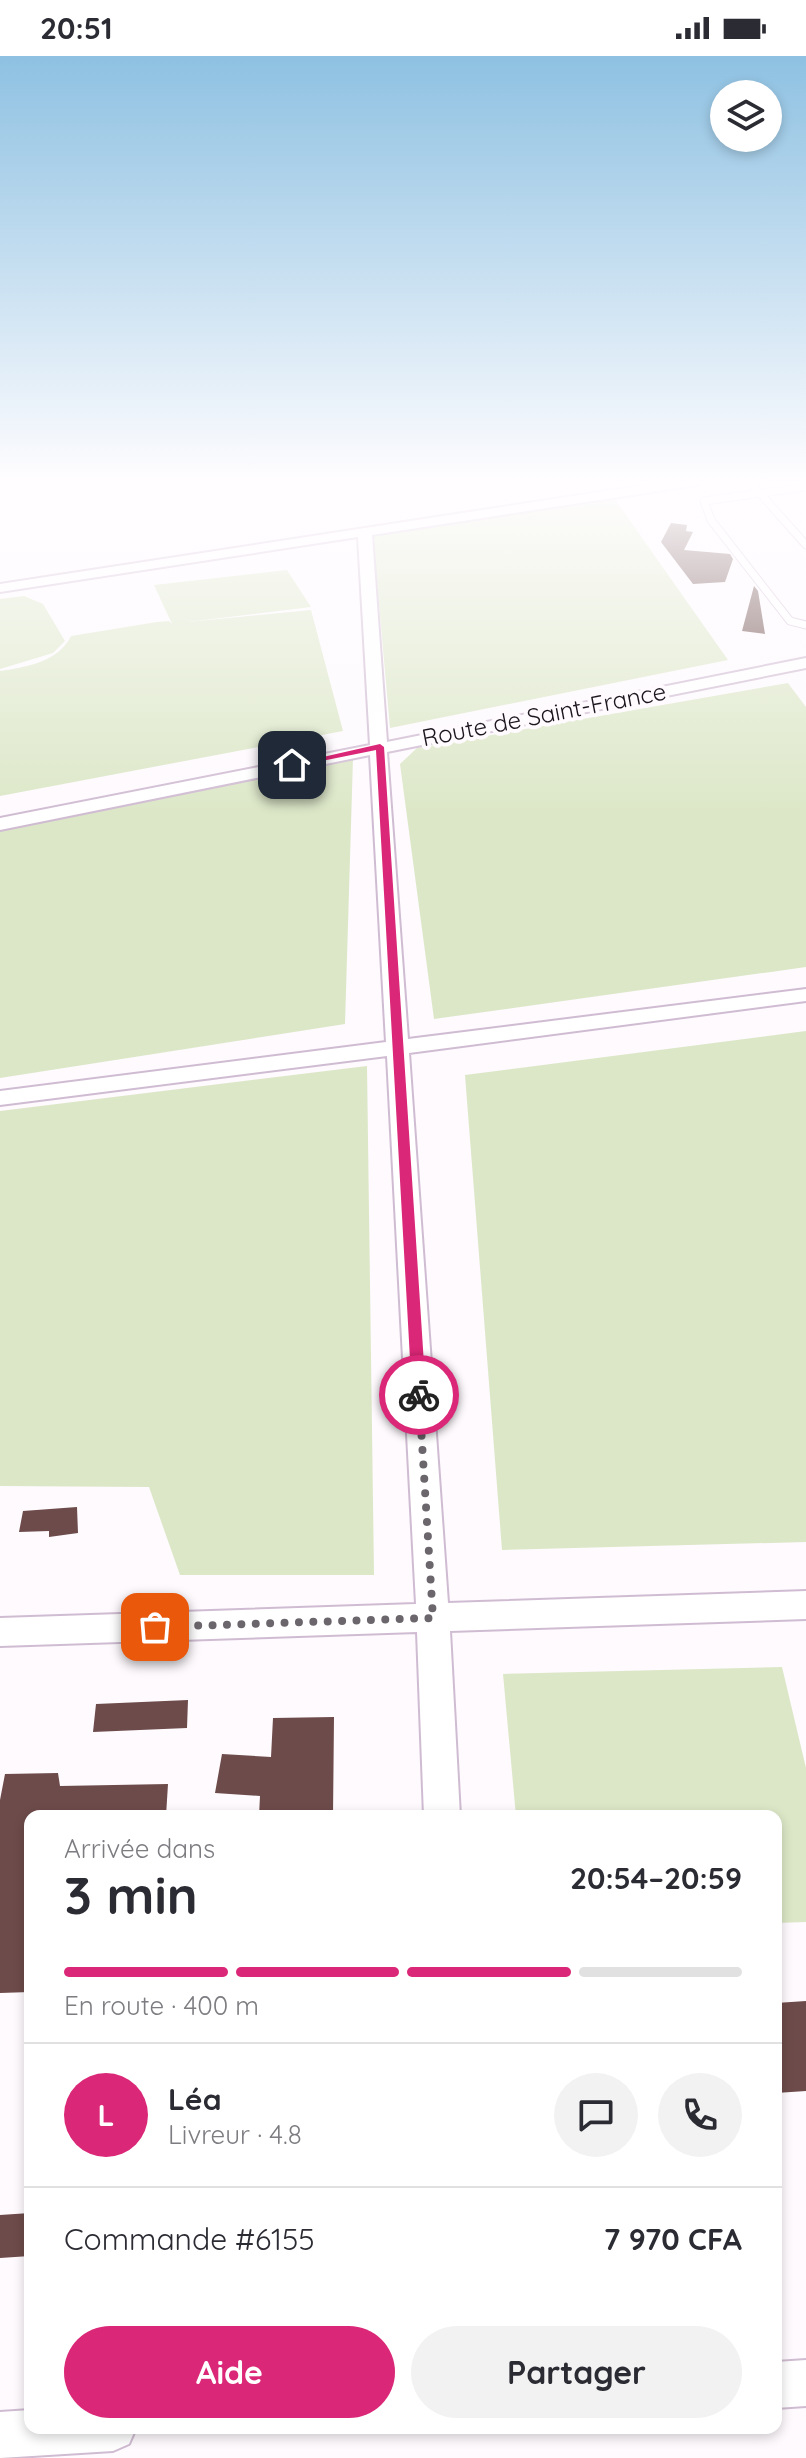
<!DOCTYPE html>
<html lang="fr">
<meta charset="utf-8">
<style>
:root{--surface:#fff;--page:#f2f2f3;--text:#2b2b33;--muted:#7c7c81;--line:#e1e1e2;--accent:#db2777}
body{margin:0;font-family:Quicksand,sans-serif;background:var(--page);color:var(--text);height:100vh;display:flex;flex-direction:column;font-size:30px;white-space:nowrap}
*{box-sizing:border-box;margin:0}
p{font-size:26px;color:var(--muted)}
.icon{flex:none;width:44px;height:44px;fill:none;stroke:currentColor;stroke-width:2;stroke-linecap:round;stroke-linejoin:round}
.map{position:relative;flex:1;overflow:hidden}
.side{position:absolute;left:24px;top:1754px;width:758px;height:624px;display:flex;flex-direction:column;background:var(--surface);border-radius:16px;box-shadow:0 4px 12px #0003}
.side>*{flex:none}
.buttons{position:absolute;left:710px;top:24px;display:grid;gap:16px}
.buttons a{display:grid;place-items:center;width:72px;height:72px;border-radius:50%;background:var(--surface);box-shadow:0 4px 12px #0003;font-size:40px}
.pin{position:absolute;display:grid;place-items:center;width:68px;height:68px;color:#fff;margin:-34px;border-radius:16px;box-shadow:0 4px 12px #0006}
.courier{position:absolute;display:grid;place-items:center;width:80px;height:80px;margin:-40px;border:6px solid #db2777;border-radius:50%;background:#fff;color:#222;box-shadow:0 2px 10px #0007}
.summary em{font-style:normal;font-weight:800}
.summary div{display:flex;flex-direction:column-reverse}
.summary{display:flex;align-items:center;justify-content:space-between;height:136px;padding:0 40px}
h1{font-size:52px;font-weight:800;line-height:60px}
.bar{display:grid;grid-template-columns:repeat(4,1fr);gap:12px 8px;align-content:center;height:96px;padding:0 40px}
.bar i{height:10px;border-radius:6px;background:var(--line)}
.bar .selected{background:var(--accent)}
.bar p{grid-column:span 4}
.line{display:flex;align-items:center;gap:20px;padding:0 40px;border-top:2px solid var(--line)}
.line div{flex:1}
.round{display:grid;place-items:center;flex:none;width:84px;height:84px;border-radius:42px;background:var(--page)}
.action{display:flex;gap:16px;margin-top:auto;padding:16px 40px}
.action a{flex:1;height:92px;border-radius:48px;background:var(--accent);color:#fff;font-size:32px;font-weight:800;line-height:92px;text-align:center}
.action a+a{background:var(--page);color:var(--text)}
.status{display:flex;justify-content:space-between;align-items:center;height:56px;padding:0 40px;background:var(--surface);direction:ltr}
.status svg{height:22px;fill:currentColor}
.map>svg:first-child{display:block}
</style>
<div class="status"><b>20:51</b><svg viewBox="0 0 49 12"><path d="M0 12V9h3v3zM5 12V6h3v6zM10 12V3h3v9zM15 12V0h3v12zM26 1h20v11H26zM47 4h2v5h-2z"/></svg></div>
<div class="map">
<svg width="806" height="2402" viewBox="0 0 806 2402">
<rect width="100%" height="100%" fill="#fefafe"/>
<path fill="#dce7c7" d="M614,442L728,604L390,672L373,480Z
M287,514L311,551L188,566L311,554L343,675L0,740V615C27,611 58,606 71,580L157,566L169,565L172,568L154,529Z
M24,540L43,548L65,585L53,597L0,613V543Z
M788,627L806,651V911L434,963L400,708L417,692Z
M353,702L345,968L0,1022V771Z
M806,975V1486L502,1494L465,1019Z
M367,1010L374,1519H180L149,1431L0,1430V1055Z
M782,1611L806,1712V1866L776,1867V1760H516L503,1618Z"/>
<path fill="#6d4b4a" d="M671,467L687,469L686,475L693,476L684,494L730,498L733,503L725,526L693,528L661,486Z
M754,530L758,535L765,578L742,575Z
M77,1451L78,1477L49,1481V1475L19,1476L23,1455Z
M188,1644L187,1672L93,1676L96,1648Z
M334,1661L333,1760H259L260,1740L215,1737L222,1698L271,1701L273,1662Z
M58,1717L60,1730L168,1728L166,1760H30V1936L0,1937V1744L5,1718Z
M806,1945V2035L776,2037V1947Z
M30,2157V2200L0,2202V2159Z"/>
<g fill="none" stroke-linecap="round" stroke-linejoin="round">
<defs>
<path id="lane" d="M749,425L806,489
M806,431L704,445L711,464L790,565L806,569"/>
<path id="street" d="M671,425H703L697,429L372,479L387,686L806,602V612L387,696L408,983L806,933V945L409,997L448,1547L806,1535V1563L450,1575L460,1760H424L417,1576L0,1590V1562L416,1548L387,1000L0,1049V1035L386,986L370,699L0,774V762L370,689L358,481L0,536V528Z
M806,2304V2350L776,2352V2306Z
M30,2354V2372H136L129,2388L113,2395L0,2402V2356Z"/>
</defs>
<use href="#lane" stroke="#d0bcd2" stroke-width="9"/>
<use href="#street" stroke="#d0bcd2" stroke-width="4"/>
<use href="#lane" stroke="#fff" stroke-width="7"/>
<use href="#street" fill="#fff" fill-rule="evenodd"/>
</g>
<linearGradient id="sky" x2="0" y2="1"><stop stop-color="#8ec1e2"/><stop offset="0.56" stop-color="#fffdff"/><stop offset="1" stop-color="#fffdff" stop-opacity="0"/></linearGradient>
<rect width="806" height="761" fill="url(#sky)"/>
<path fill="#db2777" d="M380,688L384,691L426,1339L419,1344L412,1339L376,694L292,711L288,709Z"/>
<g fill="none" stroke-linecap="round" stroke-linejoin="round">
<path stroke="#6b656c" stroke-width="8" stroke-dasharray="0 14.4" d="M155,1571L433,1562L419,1339"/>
</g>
<g text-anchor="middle" stroke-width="8" stroke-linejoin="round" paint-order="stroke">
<g font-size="24" fill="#1c151d" stroke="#fefafe">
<text transform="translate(544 659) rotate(-11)" y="8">Route de Saint-France</text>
</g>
</g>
</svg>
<div class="buttons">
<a><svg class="icon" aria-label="layers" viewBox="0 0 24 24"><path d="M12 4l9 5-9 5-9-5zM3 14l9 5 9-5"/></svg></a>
</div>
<div class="pin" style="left:155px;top:1571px;background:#ea580c"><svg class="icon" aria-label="bag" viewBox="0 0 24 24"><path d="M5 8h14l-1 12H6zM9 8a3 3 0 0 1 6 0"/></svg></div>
<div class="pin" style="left:292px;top:709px;background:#1f2937"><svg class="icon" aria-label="home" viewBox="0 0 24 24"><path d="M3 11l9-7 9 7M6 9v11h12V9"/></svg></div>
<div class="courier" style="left:419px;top:1339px"><svg class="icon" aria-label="bike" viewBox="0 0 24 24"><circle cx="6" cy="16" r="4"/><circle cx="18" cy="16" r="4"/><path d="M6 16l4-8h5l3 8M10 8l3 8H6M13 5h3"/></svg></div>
<section class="side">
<div class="summary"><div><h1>3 min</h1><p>Arrivée dans</p></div><em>20:54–20:59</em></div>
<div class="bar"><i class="selected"></i><i class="selected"></i><i class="selected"></i><i></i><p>En route · 400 m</p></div>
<div class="line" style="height:144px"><b class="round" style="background:var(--accent);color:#fff">L</b><div><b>Léa</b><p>Livreur · 4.8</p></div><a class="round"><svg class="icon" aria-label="chat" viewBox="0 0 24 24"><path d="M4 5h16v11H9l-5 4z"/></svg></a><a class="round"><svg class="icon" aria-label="phone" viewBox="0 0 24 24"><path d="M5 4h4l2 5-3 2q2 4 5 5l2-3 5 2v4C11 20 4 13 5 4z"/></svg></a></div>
<div class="line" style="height:104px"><div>Commande #6155</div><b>7 970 CFA</b></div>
<div class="action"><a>Aide</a><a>Partager</a></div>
</section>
</div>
